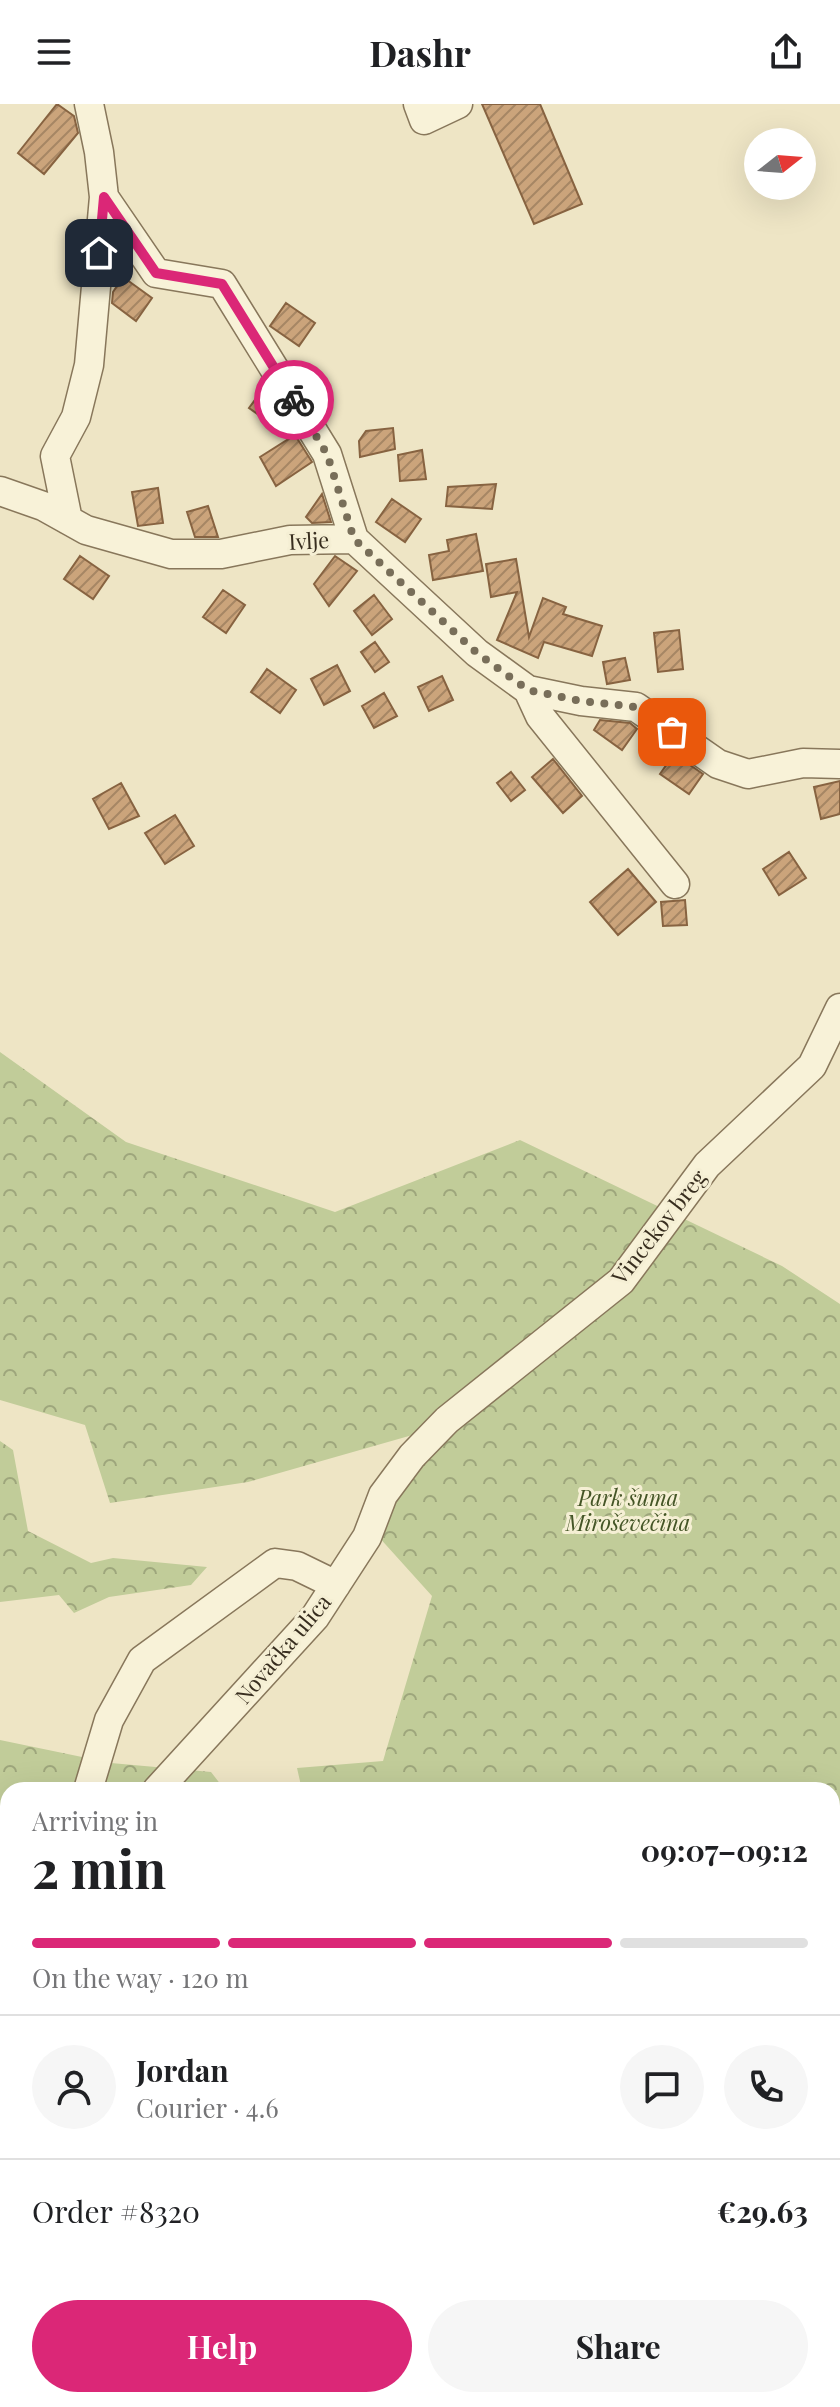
<!DOCTYPE html>
<meta charset="utf-8">
<style>
:root{--surface:#fff;--page:#f6f6f6;--text:#202124;--muted:#757577;--line:#e0e0e0;--accent:#db2777}
body{margin:0;font-family:"Playfair Display",serif;background:var(--page);color:var(--text);height:100vh;display:flex;flex-direction:column;font-size:30px;white-space:nowrap}
*{box-sizing:border-box;margin:0}
p{font-size:26px;color:var(--muted)}
.icon{flex:none;width:44px;height:44px;fill:none;stroke:currentColor;stroke-width:2;stroke-linecap:round;stroke-linejoin:round}
.map{position:relative;flex:1;overflow:hidden}
.panel{position:absolute;left:0px;top:1678px;width:840px;height:626px;display:flex;flex-direction:column;background:var(--surface);border-radius:24px 24px 0 0;box-shadow:0 8px 32px #0002}
.panel>*{flex:none}
.needle{width:52px;rotate:73deg}
.fabs{position:absolute;left:744px;top:24px;display:grid;gap:16px}
.fabs a{display:grid;place-items:center;width:72px;height:72px;border-radius:50%;background:var(--surface);box-shadow:0 8px 32px #0002;font-size:40px}
.pin{position:absolute;display:grid;place-items:center;width:68px;height:68px;color:#fff;margin:-34px;border-radius:16px;box-shadow:0 4px 12px #0006}
.courier{position:absolute;display:grid;place-items:center;width:80px;height:80px;margin:-40px;border:6px solid #db2777;border-radius:50%;background:#fff;color:#222;box-shadow:0 2px 10px #0007}
.summary em{font-style:normal;font-weight:700}
.summary div{display:flex;flex-direction:column-reverse}
.summary{display:flex;align-items:center;justify-content:space-between;height:136px;padding:0 32px}
h1{font-size:52px;font-weight:700;line-height:60px}
.bar{display:grid;grid-template-columns:repeat(4,1fr);gap:12px 8px;align-content:center;height:96px;padding:0 32px}
.bar i{height:10px;border-radius:6px;background:var(--line)}
.bar .selected{background:var(--accent)}
.bar p{grid-column:span 4}
.line{display:flex;align-items:center;gap:20px;padding:0 32px;border-top:2px solid var(--line)}
.line div{flex:1}
.round{display:grid;place-items:center;flex:none;width:84px;height:84px;border-radius:42px;background:var(--page)}
.primary-button{display:flex;gap:16px;margin-top:auto;padding:16px 32px}
.primary-button a{flex:1;height:92px;border-radius:48px;background:var(--accent);color:#fff;font-size:32px;font-weight:700;line-height:92px;text-align:center}
.primary-button a+a{background:var(--page);color:var(--text)}
header{display:flex;justify-content:space-between;align-items:center;height:104px;padding:0 32px;background:var(--surface);font-size:36px;font-weight:700}
.map>svg:first-child{display:block}
</style>
<header><svg class="icon" aria-label="menu" viewBox="0 0 24 24"><path d="M4 6h16M4 12h16M4 18h16"/></svg>Dashr<svg class="icon" aria-label="share" viewBox="0 0 24 24"><path d="M12 15V3M7 8l5-5 5 5M5 13v7h14v-7"/></svg></header>
<div class="map">
<svg width="840" height="2303" viewBox="0 0 840 2303">
<defs>
<pattern id="forest-crowns" width="20" height="18" patternUnits="userSpaceOnUse" patternTransform="scale(2)"><rect width="20" height="18" fill="#c1cc99"/><path d="M2 6a3 3 0 1 1 6 0M12 15a3 3 0 1 1 6 0" fill="none" stroke="#9ea67c"/></pattern>
<pattern id="building-hatch" width="6" height="6" patternUnits="userSpaceOnUse" patternTransform="scale(2)"><rect width="6" height="6" fill="#cba47b"/><path d="M-1 1l2-2M0 6l6-6M5 7l2-2" fill="none" stroke="#a68664"/></pattern>
</defs>
<rect width="100%" height="100%" fill="#eee5c5"/>
<path fill="url(#forest-crowns)" d="M0,948L126,1038L335,1108L520,1036L782,1162L840,1200V2303H0V1636L111,1659L211,1668L225,1686H8V2296H832V1686H302L297,1664L383,1657L432,1492L377,1431L430,1326L248,1378L110,1399L85,1321L0,1296Z
M0,1337L13,1346L28,1427L91,1459L113,1454L207,1463L191,1481L109,1493L74,1509L59,1491L0,1498Z"/>
<path fill="url(#building-hatch)" stroke="#876341" stroke-width="2" d="M57,0L74,12L78,29L44,70L18,49Z
M482,0H540L582,100L534,120Z
M123,173L152,194L136,217L112,199L113,188Z
M286,199L315,219L299,242L270,222Z
M265,282L285,314L278,325L249,304Z
M393,324L395,345L360,353L359,337L366,327Z
M295,331L312,358L276,382L260,353Z
M422,346L426,375L400,377L398,351Z
M496,380L492,405L446,402L448,383Z
M158,384L163,419L138,422L132,388Z
M322,390L331,418L312,419L306,413Z
M392,395L421,415L405,438L376,418Z
M208,402L218,433H195L187,408Z
M476,430L483,467L433,476L429,451L449,447L447,436Z
M80,452L109,472L93,495L64,475Z
M335,452L357,467L329,502L314,480Z
M516,455L529,533L543,494L566,503L563,510L602,522L592,552L544,538L538,554L497,536L517,488L491,493L486,460Z
M223,486L245,501L226,529L203,513Z
M374,491L392,515L372,531L354,507Z
M679,526L683,565L658,568L654,529Z
M375,538L389,558L375,568L361,548Z
M625,554L630,576L607,580L603,558Z
M337,561L350,587L324,601L311,575Z
M267,565L296,586L280,609L251,588Z
M442,572L453,596L429,607L418,583Z
M384,589L397,612L374,624L362,602Z
M600,616L630,619L637,625L622,646L594,626Z
M674,650L703,670L689,690L660,670Z
M553,655L582,692L563,709L532,673Z
M511,668L525,686L511,697L497,679Z
M840,677V710L821,715L814,683Z
M121,679L139,712L109,725L93,695Z
M175,711L194,742L165,760L145,729Z
M789,748L806,774L779,791L763,765Z
M628,765L656,798L618,831L590,798Z
M685,796L687,821L663,822L661,798Z"/>
<g fill="none" stroke-linecap="round" stroke-linejoin="round">
<defs>
<path id="minor" d="M418,0L424,16L458,0
M104,93L156,169L222,180L327,350L354,435
M0,387L43,402L86,426L171,450H221L290,436L354,435L477,549L528,586L581,597L636,603L718,660L748,670L803,659L840,660
M68,416L55,352L76,313L89,261L104,93L99,48L89,0
M528,586L540,612L675,780
M88,1686L109,1616L142,1556L275,1459L297,1462L336,1481
M157,1686L315,1513L367,1433L383,1391L412,1352L447,1316L621,1177L707,1061L812,962L840,904
M0,1842L8,1833
M0,2136L8,2123"/>
</defs>
<use href="#minor" stroke="#88775b" stroke-width="31"/>
<use href="#minor" stroke="#f8f2d8" stroke-width="28"/>
</g>
<g fill="none" stroke-linecap="round" stroke-linejoin="round">
<path stroke="#786e59" stroke-width="8" stroke-dasharray="0 14.4" d="M294,296L327,350L354,435L477,549L528,586L581,597L636,603L672,628"/>
<path stroke="#db2777" stroke-width="10" d="M99,149L104,93L156,169L222,180L294,296"/>
</g>
<g text-anchor="middle" stroke-width="6" stroke-linejoin="round" paint-order="stroke">
<g font-size="22" fill="#382e1f" stroke="#f5efd4">
<text transform="translate(309 437) rotate(-3)" y="8">Ivlje</text>
<text transform="translate(659 1123) rotate(-52)" y="8">Vincekov breg</text>
<text transform="translate(283 1545) rotate(-50)" y="8">Novačka ulica</text>
</g>
<g font-size="22" font-style="italic" fill="#445526" stroke="#f5efd4">
<text x="628" y="1402">Park šuma<tspan x="628" dy="25">Miroševečina</tspan></text>
</g>
</g>
</svg>
<div class="fabs">
<a><svg class="needle" viewBox="-14 -14 28 28"><path d="M0-13l5 13h-10z" fill="#e53935"/><path d="M0 13l5-13h-10z" fill="#757577"/></svg></a>
</div>
<div class="pin" style="left:672px;top:628px;background:#ea580c"><svg class="icon" aria-label="bag" viewBox="0 0 24 24"><path d="M5 8h14l-1 12H6zM9 8a3 3 0 0 1 6 0"/></svg></div>
<div class="pin" style="left:99px;top:149px;background:#1f2937"><svg class="icon" aria-label="home" viewBox="0 0 24 24"><path d="M3 11l9-7 9 7M6 9v11h12V9"/></svg></div>
<div class="courier" style="left:294px;top:296px"><svg class="icon" aria-label="bike" viewBox="0 0 24 24"><circle cx="6" cy="16" r="4"/><circle cx="18" cy="16" r="4"/><path d="M6 16l4-8h5l3 8M10 8l3 8H6M13 5h3"/></svg></div>
<section class="panel">
<div class="summary"><div><h1>2 min</h1><p>Arriving in</p></div><em>09:07–09:12</em></div>
<div class="bar"><i class="selected"></i><i class="selected"></i><i class="selected"></i><i></i><p>On the way · 120 m</p></div>
<div class="line" style="height:144px"><a class="round"><svg class="icon" aria-label="person" viewBox="0 0 24 24"><circle cx="12" cy="8" r="4"/><path d="M4 21q1-7 8-7t8 7"/></svg></a><div><b>Jordan</b><p>Courier · 4.6</p></div><a class="round"><svg class="icon" aria-label="chat" viewBox="0 0 24 24"><path d="M4 5h16v11H9l-5 4z"/></svg></a><a class="round"><svg class="icon" aria-label="phone" viewBox="0 0 24 24"><path d="M5 4h4l2 5-3 2q2 4 5 5l2-3 5 2v4C11 20 4 13 5 4z"/></svg></a></div>
<div class="line" style="height:104px"><div>Order #8320</div><b>€29.63</b></div>
<div class="primary-button"><a>Help</a><a>Share</a></div>
</section>
</div>
